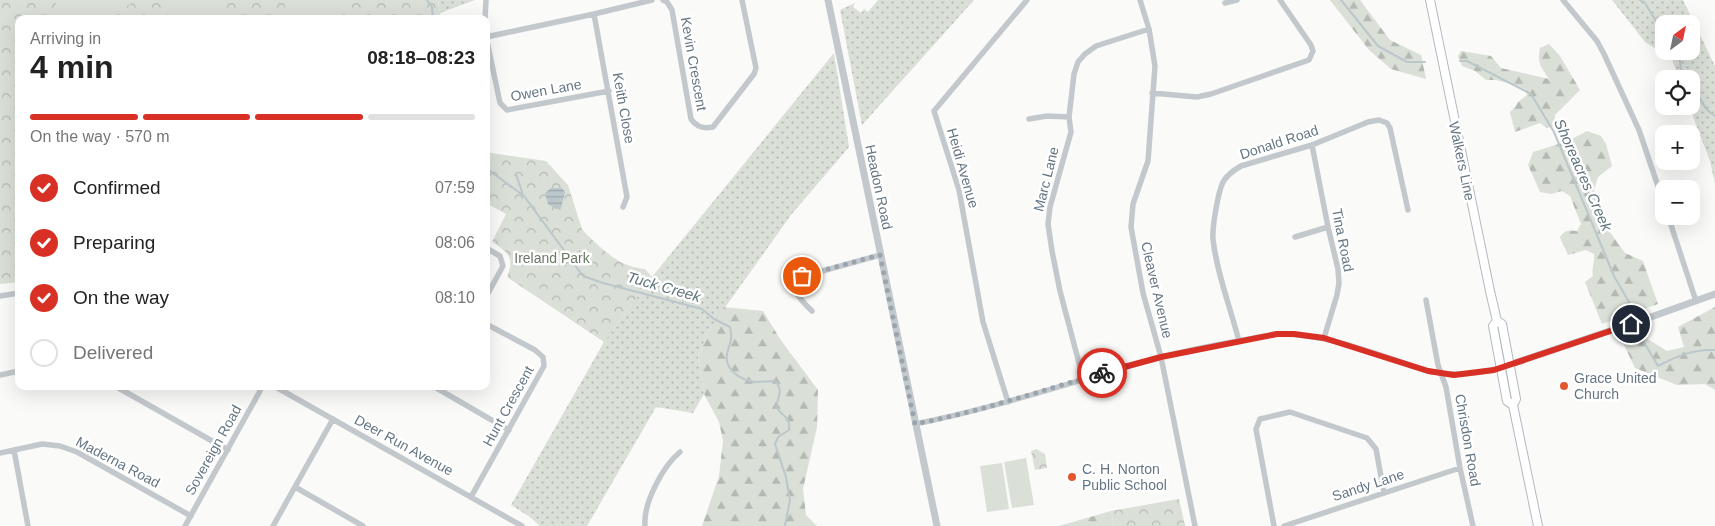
<!DOCTYPE html>
<meta charset="utf-8">
<style>
:root{--surface:#fff;--page:#f6f6f6;--text:#222;--muted:#767676;--line:#e0e0e0;--accent:#d93025}
body{margin:0;font-family:Helvetica,sans-serif;background:var(--page);color:var(--text);height:100vh;display:flex;flex-direction:column;font-size:19px;white-space:nowrap}
*{box-sizing:border-box;margin:0}
p{font-size:16px;color:var(--muted)}
.icon{flex:none;width:28px;height:28px;fill:none;stroke:currentColor;stroke-width:2;stroke-linecap:round;stroke-linejoin:round}
.map{position:relative;flex:1;overflow:hidden}
.panel{position:absolute;left:15px;top:15px;width:475px;height:375px;display:flex;flex-direction:column;background:var(--surface);border-radius:10px;box-shadow:0 5px 20px #0002}
.panel>*{flex:none}
.needle{width:32px;rotate:33deg}
.buttons{position:absolute;left:1655px;top:15px;display:grid;gap:10px}
.buttons a{display:grid;place-items:center;width:45px;height:45px;border-radius:10px;background:var(--surface);box-shadow:0 5px 20px #0002;font-size:25px}
.pin{position:absolute;display:grid;place-items:center;width:42px;height:42px;color:#fff;margin:-21px;border:2px solid #fff;border-radius:50%;box-shadow:0 1px 5px #0007}
.courier{position:absolute;display:grid;place-items:center;width:50px;height:50px;margin:-25px;border:4px solid #d93025;border-radius:50%;background:#fff;color:#222;box-shadow:0 1px 6px #0007}
.head em{font-style:normal;font-weight:800}
.head div{display:flex;flex-direction:column-reverse}
.head{display:flex;align-items:center;justify-content:space-between;height:85px;padding:0 15px}
h1{font-size:32px;font-weight:800;line-height:38px}
.bar{display:grid;grid-template-columns:repeat(4,1fr);gap:8px 5px;align-content:center;height:60px;padding:0 15px}
.bar i{height:6px;border-radius:4px;background:var(--line)}
.bar .current{background:var(--accent)}
.bar p{grid-column:span 4}
ol{padding:0 15px;list-style:none}
li{display:flex;align-items:center;gap:15px;height:55px}
li p{margin-inline-start:auto}
li .icon{padding:5px;border-radius:50%;background:var(--accent);color:#fff;stroke-width:4}
li:last-child{color:var(--muted)}
li i{width:28px;height:28px;border:2px solid var(--line);border-radius:50%}
.map>svg:first-child{display:block}
</style>
<div class="map">
<svg width="1715" height="526" viewBox="0 0 1715 526">
<defs>
<pattern id="grass-dots" width="8" height="8" patternUnits="userSpaceOnUse" patternTransform="scale(1.25)"><rect width="8" height="8" fill="#dadfd7"/><path d="M2 2h.1M6 6h.1" fill="none" stroke="#b4b9b4" stroke-width="1.8" stroke-linecap="round"/></pattern>
<pattern id="forest-firs" width="22" height="20" patternUnits="userSpaceOnUse" patternTransform="scale(1.25)"><rect width="22" height="20" fill="#dadfd7"/><path d="M5 1l3.5 6h-7zM16 11l3.5 6h-7z" fill="#b4b9b4"/></pattern>
<pattern id="park-crowns" width="20" height="18" patternUnits="userSpaceOnUse" patternTransform="scale(1.25)"><rect width="20" height="18" fill="#dadfd7"/><path d="M2 6a3 3 0 1 1 6 0M12 15a3 3 0 1 1 6 0" fill="none" stroke="#b4b9b4"/></pattern>
<pattern id="water-rules" width="6" height="5" patternUnits="userSpaceOnUse" patternTransform="scale(1.25)"><rect width="6" height="5" fill="#bbc7cb"/><path d="M0 2.5h6" fill="none" stroke="#9ca6aa"/></pattern>
</defs>
<rect width="100%" height="100%" fill="#fafaf8"/>
<path fill="url(#grass-dots)" fill-rule="evenodd" d="M438,0H475L440,13Z
M878,0H974L862,125L840,10L855,3L853,7L861,13L864,9L868,12Z
M1612,0H1683L1715,66V184L1710,161L1689,106H1691V79H1679L1672,59L1645,42ZM1664,24H1691V51H1664Z
M834,53L849,147L791,215L709,330L698,357L704,394L693,413L656,407L587,526H540L530,517L511,505L604,342L652,277Z"/>
<path fill="url(#forest-firs)" d="M1330,0H1360L1390,40L1421,55L1426,79L1391,69L1369,50Z
M1549,44L1560,56L1580,90L1555,115V126L1547,128L1540,123L1515,132L1510,112L1515,107L1518,102L1527,95L1526,90L1516,85L1496,80H1486L1475,71L1462,66L1458,56L1461,51L1491,56L1501,68L1549,79C1541,67 1537,64 1540,48Z
M1587,131L1601,136L1606,144L1612,166L1598,177L1594,190L1599,217L1625,253L1643,261L1658,304L1602,324L1585,282L1593,276C1591,268 1595,263 1594,254L1586,250L1568,255L1560,237C1565,230 1569,230 1577,231L1581,224L1570,196L1562,191L1551,194L1540,192L1528,165L1533,152L1568,141Z
M724,307L763,311L780,339L818,390L817,427L803,489L806,515L817,526H702L719,476L723,441L719,422L704,394L698,357L709,330Z
M1715,307V390L1705,384L1677,385L1635,368L1624,345L1635,346L1646,338L1667,351L1684,347L1678,327Z
M1111,511L1114,526H1059Z"/>
<path fill="url(#park-crowns)" d="M0,0H438L441,19H19V282L0,284Z
M486,151L490,153L546,161L568,185L582,229L585,233C604,250 618,267 645,269L652,277L604,342L507,277C515,258 508,252 492,242L506,214L486,203Z
M1036,449L1045,454L1047,468L1035,470L1031,451Z
M1179,499L1185,526H1114L1111,511Z"/>
<path fill="#dadfd7" d="M54,0H136L109,19H64Z
M172,0H215L220,5L229,19H167Z
M286,0H342L340,19H283Z
M1026,458L1034,505L1012,508L1004,462Z
M1002,463L1009,509L987,512L980,466Z"/>
<path fill="url(#water-rules)" d="M551,188H562L565,192L561,208L556,209L548,204L545,193Z"/>
<g fill="none" stroke-linecap="round" stroke-linejoin="round">
<path stroke="#bbc7cb" stroke-width="2" d="M427,0L432,7L433,19
M1341,0L1378,46L1407,62H1425
M1640,0L1645,3L1664,34
M1672,51L1674,56H1677L1680,61L1681,72L1690,75L1691,79
M1460,61H1467L1531,94L1554,132L1614,276L1634,311
M1691,86C1701,96 1702,109 1715,116
M486,168L524,196L583,276L603,283L702,309L714,319L730,327C733,340 730,342 727,354C724,370 741,380 755,382C762,382 768,381 775,381C783,389 779,396 776,406C781,417 791,415 789,430L778,437L775,444L786,477L790,500L785,526
M516,174L523,195
M1642,335L1645,344L1658,366C1677,356 1693,349 1715,350"/>
<defs>
<path id="secondary" d="M1430,0L1490,291L1497,321L1502,324L1516,399L1513,405L1538,526
M1497,321L1493,326L1507,401L1513,405"/>
</defs>
<use href="#secondary" stroke="#b3babf" stroke-width="10"/>
<path stroke="#c3c8cc" stroke-width="5.5" d="M663,0L667,2L672,10L691,119C697,127 703,129 713,127L754,74L756,68L742,0
M1140,0L1149,29L1155,66L1148,161L1133,204L1131,227L1143,293L1161,357L1195,526
M1563,0L1597,41L1604,54L1639,130L1664,204
M1225,3L1237,0
M594,14L627,197L623,207
M485,19L486,0
M486,36L500,103L507,110L609,91
M486,37L594,14L652,0
M1152,93L1197,97L1211,94L1309,60L1313,51L1311,45L1280,0
M1029,119L1047,116L1069,117
M1312,145L1328,227L1338,269L1339,283L1337,295L1324,338
M1668,216L1696,301
M1295,237L1328,227
M486,248L500,256L503,266L486,297
M0,296L19,293
M1426,300L1438,365L1446,387L1460,468L1473,526
M812,311C803,302 790,291 797,278L880,255
M1239,341C1231,310 1216,270 1213,239C1212,228 1218,192 1223,182C1227,175 1234,170 1241,166L1312,145L1368,122L1379,120L1387,123L1390,128L1408,210
M0,375L19,371
M1083,378L1060,291L1052,251L1048,224L1050,207L1071,132L1069,117L1074,74L1078,62L1085,54L1096,46L1149,29
M115,386L228,450
M274,386L522,526
M433,386L509,430
M1008,402L983,322L959,190L934,111L1027,0
M915,424C997,408 1077,380 1158,358C1197,347 1238,341 1277,334C1329,333 1380,356 1428,371C1453,376 1478,375 1502,367
M14,450L28,526
M0,453L42,444L60,446L77,452L191,516
M295,487L363,526
M471,497L544,366L543,357L535,350L486,324
M185,526L260,391L261,386
M273,526L333,419
M645,526C643,503 663,466 680,452
M1274,526L1256,429L1260,419L1290,412L1367,438L1376,449L1384,493
M1284,526L1460,468"/>
<path stroke="#c3c8cc" stroke-width="7" d="M828,0L937,526
M1506,366L1648,318L1715,294"/>
<use href="#secondary" stroke="#fff" stroke-width="8"/>
</g>
<g fill="none" stroke-linecap="round" stroke-linejoin="round">
<path stroke="#99a4ac" stroke-width="5" stroke-dasharray="0 9" d="M802,276L880,255L915,424C979,412 1040,391 1102,373"/>
<path stroke="#d93025" stroke-width="6" d="M1102,373L1161,357L1277,334H1294L1324,338L1428,371L1454,375L1494,370L1631,324"/>
</g>
<g fill="#e4572e" stroke="#fff" stroke-width="2">
<circle cx="1564" cy="386" r="5"/>
<circle cx="1072" cy="477" r="5"/>
</g>
<g text-anchor="middle" stroke-width="5" stroke-linejoin="round" paint-order="stroke">
<g font-size="14" fill="#657683" stroke="#fff">
<text transform="translate(694 64) rotate(80)" y="5">Kevin Crescent</text>
<text transform="translate(546 90) rotate(-10)" y="5">Owen Lane</text>
<text transform="translate(624 108) rotate(80)" y="5">Keith Close</text>
<text transform="translate(1279 142) rotate(-18)" y="5">Donald Road</text>
<text transform="translate(1462 161) rotate(78)" y="5">Walkers Line</text>
<text transform="translate(963 168) rotate(74)" y="5">Heidi Avenue</text>
<text transform="translate(1046 179) rotate(-76)" y="5">Marc Lane</text>
<text transform="translate(879 187) rotate(78)" y="5">Headon Road</text>
<text transform="translate(1343 240) rotate(79)" y="5">Tina Road</text>
<text transform="translate(1157 290) rotate(77)" y="5">Cleaver Avenue</text>
<text transform="translate(508 406) rotate(-61)" y="5">Hunt Crescent</text>
<text transform="translate(1468 440) rotate(80)" y="5">Chrisdon Road</text>
<text transform="translate(404 445) rotate(29)" y="5">Deer Run Avenue</text>
<text transform="translate(213 450) rotate(-61)" y="5">Sovereign Road</text>
<text transform="translate(118 462) rotate(28)" y="5">Maderna Road</text>
<text transform="translate(1368 485) rotate(-18)" y="5">Sandy Lane</text>
</g>
<g font-size="14" fill="#687a64" stroke="#fff">
<text x="552" y="263">Ireland Park</text>
</g>
<g font-size="14" fill="#657683" stroke="#fff" text-anchor="start">
<text x="1574" y="383">Grace United<tspan x="1574" dy="16">Church</tspan></text>
<text x="1082" y="474">C. H. Norton<tspan x="1082" dy="16">Public School</tspan></text>
</g>
<g font-size="15" font-style="italic" fill="#60757c" stroke="#fff">
<text transform="translate(1583 175) rotate(66)" y="5">Shoreacres Creek</text>
<text transform="translate(664 287) rotate(16)" y="5">Tuck Creek</text>
</g>
</g>
</svg>
<div class="buttons">
<a><svg class="needle" viewBox="-14 -14 28 28"><path d="M0-13l5 13h-10z" fill="#e53935"/><path d="M0 13l5-13h-10z" fill="#767676"/></svg></a>
<a><svg class="icon" aria-label="locate" viewBox="0 0 24 24"><circle cx="12" cy="12" r="6"/><path d="M12 2v4M12 18v4M2 12h4M18 12h4"/></svg></a>
<a>+</a>
<a>−</a>
</div>
<div class="pin" style="left:802px;top:276px;background:#ea580c"><svg class="icon" aria-label="bag" viewBox="0 0 24 24"><path d="M5 8h14l-1 12H6zM9 8a3 3 0 0 1 6 0"/></svg></div>
<div class="pin" style="left:1631px;top:324px;background:#1f2937"><svg class="icon" aria-label="home" viewBox="0 0 24 24"><path d="M3 11l9-7 9 7M6 9v11h12V9"/></svg></div>
<div class="courier" style="left:1102px;top:373px"><svg class="icon" aria-label="bike" viewBox="0 0 24 24"><circle cx="6" cy="16" r="4"/><circle cx="18" cy="16" r="4"/><path d="M6 16l4-8h5l3 8M10 8l3 8H6M13 5h3"/></svg></div>
<section class="panel">
<div class="head"><div><h1>4 min</h1><p>Arriving in</p></div><em>08:18–08:23</em></div>
<div class="bar"><i class="current"></i><i class="current"></i><i class="current"></i><i></i><p>On the way · 570 m</p></div>
<ol>
<li><svg class="icon" aria-label="check" viewBox="0 0 24 24"><path d="M5 12l5 5 9-10"/></svg>Confirmed<p>07:59</p></li>
<li><svg class="icon" aria-label="check" viewBox="0 0 24 24"><path d="M5 12l5 5 9-10"/></svg>Preparing<p>08:06</p></li>
<li><svg class="icon" aria-label="check" viewBox="0 0 24 24"><path d="M5 12l5 5 9-10"/></svg>On the way<p>08:10</p></li>
<li><i></i>Delivered</li>
</ol>
</section>
</div>
